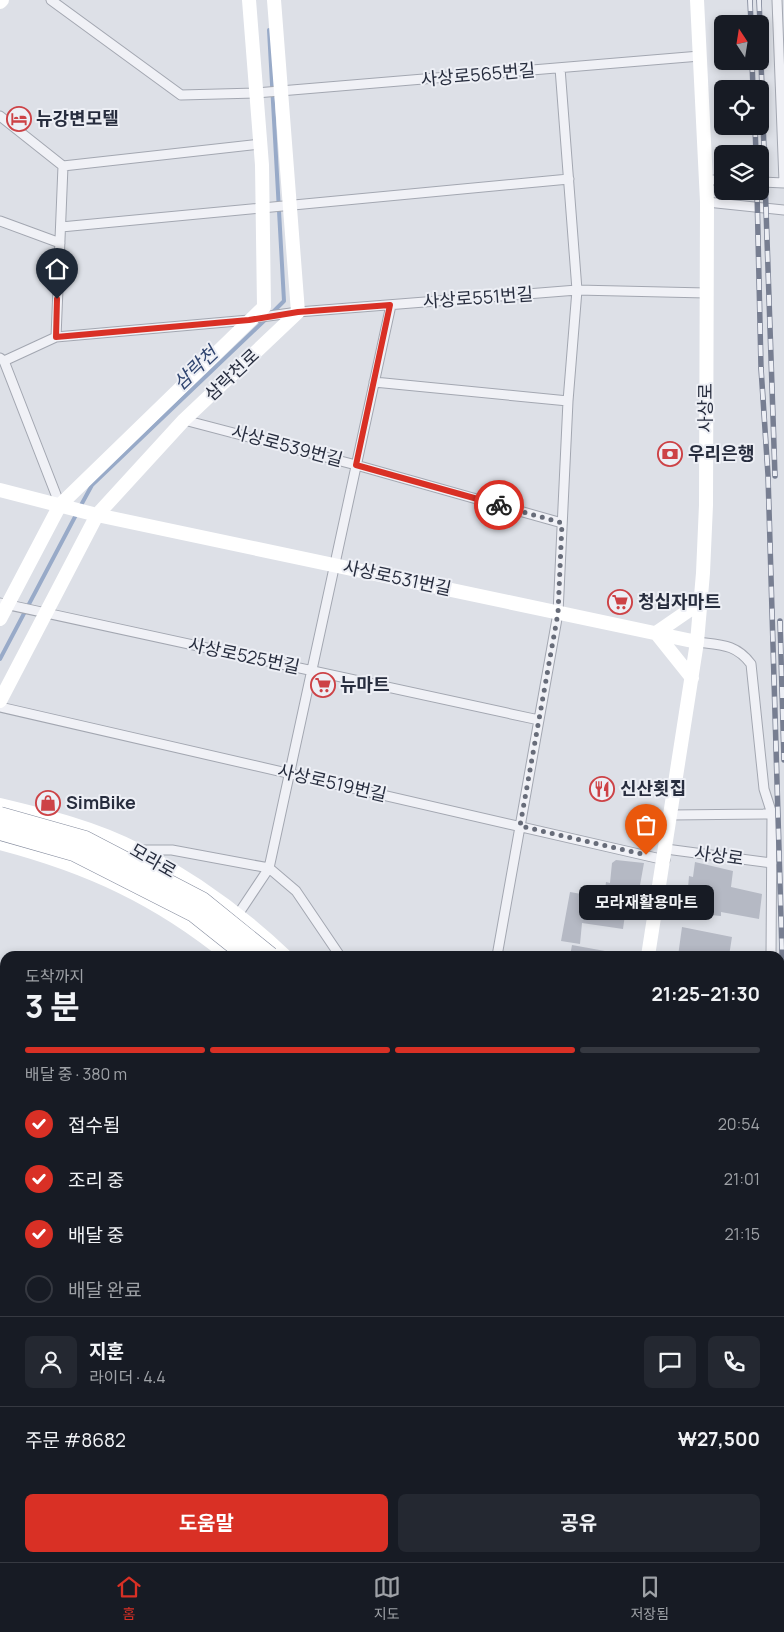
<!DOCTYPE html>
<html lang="ko">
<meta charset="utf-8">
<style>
:root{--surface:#171b24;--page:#242831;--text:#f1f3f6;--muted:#9ea1a6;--line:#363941;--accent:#d93025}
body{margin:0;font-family:Manrope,"Noto Sans KR",sans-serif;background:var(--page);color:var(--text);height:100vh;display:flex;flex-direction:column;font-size:19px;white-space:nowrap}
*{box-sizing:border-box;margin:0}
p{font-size:16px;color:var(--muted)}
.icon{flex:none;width:28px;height:28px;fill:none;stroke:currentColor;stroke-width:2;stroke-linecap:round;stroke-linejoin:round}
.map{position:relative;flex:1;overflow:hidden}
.panel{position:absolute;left:0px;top:951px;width:785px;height:611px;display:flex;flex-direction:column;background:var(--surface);border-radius:15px 15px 0 0;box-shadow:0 2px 8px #0003}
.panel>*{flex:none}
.needle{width:32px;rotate:348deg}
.fabs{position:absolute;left:714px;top:15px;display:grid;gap:10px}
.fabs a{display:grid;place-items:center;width:55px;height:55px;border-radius:8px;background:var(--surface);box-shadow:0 2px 8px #0003;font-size:25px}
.pin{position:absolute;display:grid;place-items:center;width:42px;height:42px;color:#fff;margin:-51px -21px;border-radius:50% 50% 50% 0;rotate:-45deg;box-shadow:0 0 5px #0007}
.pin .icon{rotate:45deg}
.courier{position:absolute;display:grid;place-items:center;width:50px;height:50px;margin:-25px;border:4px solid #d93025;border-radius:50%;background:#fff;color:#222;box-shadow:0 1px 6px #0007}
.bubble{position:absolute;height:35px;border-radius:8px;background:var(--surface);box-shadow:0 2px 8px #0003;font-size:16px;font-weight:700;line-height:35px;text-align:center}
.overview em{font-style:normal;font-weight:700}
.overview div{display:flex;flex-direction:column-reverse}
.overview{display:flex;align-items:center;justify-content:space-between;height:85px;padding:0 25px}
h1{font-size:32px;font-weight:700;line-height:38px}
.bar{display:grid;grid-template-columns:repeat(4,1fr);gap:8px 5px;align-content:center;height:60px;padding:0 25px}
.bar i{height:6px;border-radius:4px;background:var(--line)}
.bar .on{background:var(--accent)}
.bar p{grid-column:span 4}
.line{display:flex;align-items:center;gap:12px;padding:0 25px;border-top:1px solid var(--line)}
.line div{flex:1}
.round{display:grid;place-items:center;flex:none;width:52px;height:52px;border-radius:8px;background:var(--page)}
ol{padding:0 25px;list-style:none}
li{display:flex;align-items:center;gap:15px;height:55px}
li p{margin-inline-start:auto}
li .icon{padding:5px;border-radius:50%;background:var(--accent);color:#fff;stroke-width:4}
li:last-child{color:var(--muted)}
li i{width:28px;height:28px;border:2px solid var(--line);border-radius:50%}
.action{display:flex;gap:10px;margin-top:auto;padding:10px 25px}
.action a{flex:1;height:58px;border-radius:8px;background:var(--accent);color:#fff;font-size:20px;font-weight:700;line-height:58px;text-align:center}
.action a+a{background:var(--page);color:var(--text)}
.menu{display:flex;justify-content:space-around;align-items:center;height:70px;border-top:1px solid var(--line);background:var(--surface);font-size:14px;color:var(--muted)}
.menu a{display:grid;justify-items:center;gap:2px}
.menu .on{color:var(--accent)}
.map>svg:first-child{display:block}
</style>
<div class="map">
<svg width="784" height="1562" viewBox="0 0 784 1562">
<rect width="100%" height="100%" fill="#dde0e7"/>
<path fill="#cccfd9" d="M5,962V1142L0,1141V980Z
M0,1333H5V1558H142L143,1562H0Z"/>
<path fill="#c1d1bf" d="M5,1052V1124L0,1123V1067Z"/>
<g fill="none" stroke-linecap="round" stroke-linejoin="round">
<path stroke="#98aac8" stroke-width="4" d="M269,30L284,301L271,314
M80,507L92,485L266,319
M0,659L77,513"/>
</g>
<path fill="#b5b9c4" d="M616,860L644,863L637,902L627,900L623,929L582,923L580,944L561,941L570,892L604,898L606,882L610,883L612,863Z
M695,862L733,871L731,887L762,894L759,919L721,912V916L679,912L681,895H684V887L688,888L689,876L693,877Z
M682,927L732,937L729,956H678Z
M572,945L605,951L604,956H570Z"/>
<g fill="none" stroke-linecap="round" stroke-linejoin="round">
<defs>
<path id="street" d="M51,0L181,95L256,93L700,56
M777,0L784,182
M0,116L63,166L260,144
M706,180H722
M760,182L784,183
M707,202L784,210
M0,221L60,243
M61,227L569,179
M254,318L298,312L577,290L706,293
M56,337L63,166
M0,358L4,361L60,505
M4,361L56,337L249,320
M374,382L568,401
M184,420L356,465L562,523
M0,603L539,720
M697,642C721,645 736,644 751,664L764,789L772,814L771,956
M0,707L665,860
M671,815L772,814
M666,849L772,863
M140,850H172L269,868L296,891L340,956
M235,919L269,868L391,305
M497,956L558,613L568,401L577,290L560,68
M0,1151L5,1152
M780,1221H784
M0,1327H5
M780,1348L783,1519
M0,1457H5
M142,1558V1562
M269,1558L270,1562
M379,1558V1562"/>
<path id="highway" d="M780,1520L784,1523
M780,1546L784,1549"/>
</defs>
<use href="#street" stroke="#a3a7b1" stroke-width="11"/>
<use href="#highway" stroke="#858c9e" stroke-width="19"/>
<use href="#street" stroke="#f0f1f6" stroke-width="9"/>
<path stroke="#fff" stroke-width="14" d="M0,2L2,0
M0,490L97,515L697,642
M0,619L60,505L264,307L262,165L249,0
M692,678L656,633L701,602
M0,701L97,515L184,420L298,312L274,0
M0,805C46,816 95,828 137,850C190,878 242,915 285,956
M0,843C88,866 158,898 229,956
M648,956L697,642L703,573L706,505L707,202L697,0
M780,1478L782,1477
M774,1558L780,1562
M546,1562L547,1558"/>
<use href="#highway" stroke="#fff" stroke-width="18"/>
<defs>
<path id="rail" d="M750,0L751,24
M759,0L760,24
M760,31L775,476
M752,61L753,89
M755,126L756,154
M757,191L761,368L768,475L784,1020
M780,621L784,760"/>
</defs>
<use href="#rail" stroke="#777e91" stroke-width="5.5"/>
<use href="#rail" stroke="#edeff5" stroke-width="4" stroke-dasharray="11" stroke-linecap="butt"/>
<defs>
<path id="highway-bridge" d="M0,816L85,840L202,901L270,956
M0,831L74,852L194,913L248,956"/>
</defs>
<use href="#highway-bridge" stroke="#858c9e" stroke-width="19" stroke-linecap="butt"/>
<use href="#highway-bridge" stroke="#fff" stroke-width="18"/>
</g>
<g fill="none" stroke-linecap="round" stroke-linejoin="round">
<path stroke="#676c79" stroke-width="5" stroke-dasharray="0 9" d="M499,505L562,523L558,613L520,826L646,855"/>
<path stroke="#d93025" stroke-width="6" d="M57,299L56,337L249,320L298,312L390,305L356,465L499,505"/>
</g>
<defs>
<symbol id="hotel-ring" viewBox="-11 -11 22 22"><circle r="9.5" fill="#edeff5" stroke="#cd4246" stroke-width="1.5"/><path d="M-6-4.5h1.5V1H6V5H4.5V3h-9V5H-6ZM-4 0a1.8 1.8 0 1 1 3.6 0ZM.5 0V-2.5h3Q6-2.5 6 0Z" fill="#cd4246"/></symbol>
<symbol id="bank-ring" viewBox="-11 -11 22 22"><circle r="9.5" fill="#edeff5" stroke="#cd4246" stroke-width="1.5"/><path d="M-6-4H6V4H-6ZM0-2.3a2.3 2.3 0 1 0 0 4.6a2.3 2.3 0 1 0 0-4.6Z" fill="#cd4246"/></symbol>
<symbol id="supermarket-ring" viewBox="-11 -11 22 22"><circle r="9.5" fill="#edeff5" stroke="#cd4246" stroke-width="1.5"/><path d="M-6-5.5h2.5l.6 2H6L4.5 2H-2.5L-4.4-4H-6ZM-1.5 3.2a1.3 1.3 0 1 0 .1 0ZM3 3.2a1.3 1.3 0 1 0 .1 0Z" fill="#cd4246"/></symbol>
<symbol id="restaurant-ring" viewBox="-11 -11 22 22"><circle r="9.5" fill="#edeff5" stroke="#cd4246" stroke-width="1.5"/><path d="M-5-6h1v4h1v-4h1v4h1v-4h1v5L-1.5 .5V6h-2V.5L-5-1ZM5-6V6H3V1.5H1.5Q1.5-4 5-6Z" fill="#cd4246"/></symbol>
<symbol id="shop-ring" viewBox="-11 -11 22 22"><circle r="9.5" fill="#edeff5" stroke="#cd4246" stroke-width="1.5"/><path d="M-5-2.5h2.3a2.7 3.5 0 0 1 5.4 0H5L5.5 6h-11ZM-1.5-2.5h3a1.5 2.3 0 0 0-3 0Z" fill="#cd4246"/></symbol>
</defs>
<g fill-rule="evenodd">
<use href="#hotel-ring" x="5" y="105" width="28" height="28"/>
<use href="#bank-ring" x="656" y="440" width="28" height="28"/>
<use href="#supermarket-ring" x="606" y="588" width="28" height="28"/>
<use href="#supermarket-ring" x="309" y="671" width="28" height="28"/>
<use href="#restaurant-ring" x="588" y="775" width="28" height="28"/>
<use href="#shop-ring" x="34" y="789" width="28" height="28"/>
</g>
<g text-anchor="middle" stroke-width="4" stroke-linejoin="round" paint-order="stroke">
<g font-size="18" fill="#272d3e" stroke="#edeff5">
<text transform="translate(478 75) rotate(-5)" y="6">사상로565번길</text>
<text transform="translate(478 298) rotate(-4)" y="6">사상로551번길</text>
<text transform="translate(232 375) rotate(-43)" y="6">삼락천로</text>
<text transform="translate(706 408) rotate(-90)" y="6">사상로</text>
<text transform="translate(287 446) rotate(15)" y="6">사상로539번길</text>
<text transform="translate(397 578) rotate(12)" y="6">사상로531번길</text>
<text transform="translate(244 656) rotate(12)" y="6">사상로525번길</text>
<text transform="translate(332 783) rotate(13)" y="6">사상로519번길</text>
<text transform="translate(719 856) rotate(8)" y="6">사상로</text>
<text transform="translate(153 861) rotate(30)" y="6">모라로</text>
</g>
<g font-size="18" font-weight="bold" fill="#272d3e" stroke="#edeff5" text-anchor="start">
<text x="36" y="125">뉴강변모텔</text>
<text x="688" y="460">우리은행</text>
<text x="638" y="608">청십자마트</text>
<text x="340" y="691">뉴마트</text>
<text x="620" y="795">신산횟집</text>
<text x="66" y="809">SimBike</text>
</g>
<g font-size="19" font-style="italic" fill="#314671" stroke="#edeff5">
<text transform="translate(195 368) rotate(-44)" y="7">삼락천</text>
</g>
</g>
</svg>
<div class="fabs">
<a><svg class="needle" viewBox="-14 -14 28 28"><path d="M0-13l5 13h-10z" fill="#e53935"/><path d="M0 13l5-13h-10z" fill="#9ea1a6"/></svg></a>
<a><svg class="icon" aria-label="locate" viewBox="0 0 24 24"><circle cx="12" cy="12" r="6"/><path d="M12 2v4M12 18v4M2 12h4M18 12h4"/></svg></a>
<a><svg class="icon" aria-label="layers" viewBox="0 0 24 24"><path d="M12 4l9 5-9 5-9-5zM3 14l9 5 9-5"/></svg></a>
</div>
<div class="pin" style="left:646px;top:855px;background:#ea580c"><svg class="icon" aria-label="bag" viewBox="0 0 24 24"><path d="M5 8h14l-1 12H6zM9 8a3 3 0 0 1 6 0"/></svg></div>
<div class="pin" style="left:57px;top:299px;background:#1f2937"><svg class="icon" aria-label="home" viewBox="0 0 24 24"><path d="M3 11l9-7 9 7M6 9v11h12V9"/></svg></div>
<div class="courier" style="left:499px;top:505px"><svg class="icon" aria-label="bike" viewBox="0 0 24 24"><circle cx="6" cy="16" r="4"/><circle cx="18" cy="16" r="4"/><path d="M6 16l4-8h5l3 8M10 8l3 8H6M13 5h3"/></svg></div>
<div class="bubble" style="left:579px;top:885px;width:135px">모라재활용마트</div>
<section class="panel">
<div class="overview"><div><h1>3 분</h1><p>도착까지</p></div><em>21:25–21:30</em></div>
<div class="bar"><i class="on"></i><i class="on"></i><i class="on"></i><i></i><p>배달 중 · 380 m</p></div>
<ol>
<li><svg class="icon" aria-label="check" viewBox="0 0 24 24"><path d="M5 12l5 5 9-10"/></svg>접수됨<p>20:54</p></li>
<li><svg class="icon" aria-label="check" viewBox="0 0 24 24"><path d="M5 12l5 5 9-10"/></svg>조리 중<p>21:01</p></li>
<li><svg class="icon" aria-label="check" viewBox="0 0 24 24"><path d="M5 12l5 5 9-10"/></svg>배달 중<p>21:15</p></li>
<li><i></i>배달 완료</li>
</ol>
<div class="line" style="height:90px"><a class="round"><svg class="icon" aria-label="person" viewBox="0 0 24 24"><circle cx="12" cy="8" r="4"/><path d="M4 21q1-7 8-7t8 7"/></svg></a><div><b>지훈</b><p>라이더 · 4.4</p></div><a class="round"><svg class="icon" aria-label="chat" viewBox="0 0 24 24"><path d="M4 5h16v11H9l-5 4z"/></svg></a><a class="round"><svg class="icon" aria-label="phone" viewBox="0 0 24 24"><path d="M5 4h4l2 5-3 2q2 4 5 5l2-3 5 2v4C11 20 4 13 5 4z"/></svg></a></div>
<div class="line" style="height:65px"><div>주문 #8682</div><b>₩27,500</b></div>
<div class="action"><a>도움말</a><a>공유</a></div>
</section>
</div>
<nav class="menu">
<a class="on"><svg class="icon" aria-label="home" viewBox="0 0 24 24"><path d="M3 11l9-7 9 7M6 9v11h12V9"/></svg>홈</a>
<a><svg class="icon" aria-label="map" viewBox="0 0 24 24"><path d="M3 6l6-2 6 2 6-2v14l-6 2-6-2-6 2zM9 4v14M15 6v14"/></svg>지도</a>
<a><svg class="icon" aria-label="saved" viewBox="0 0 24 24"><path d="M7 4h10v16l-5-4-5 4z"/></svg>저장됨</a>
</nav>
